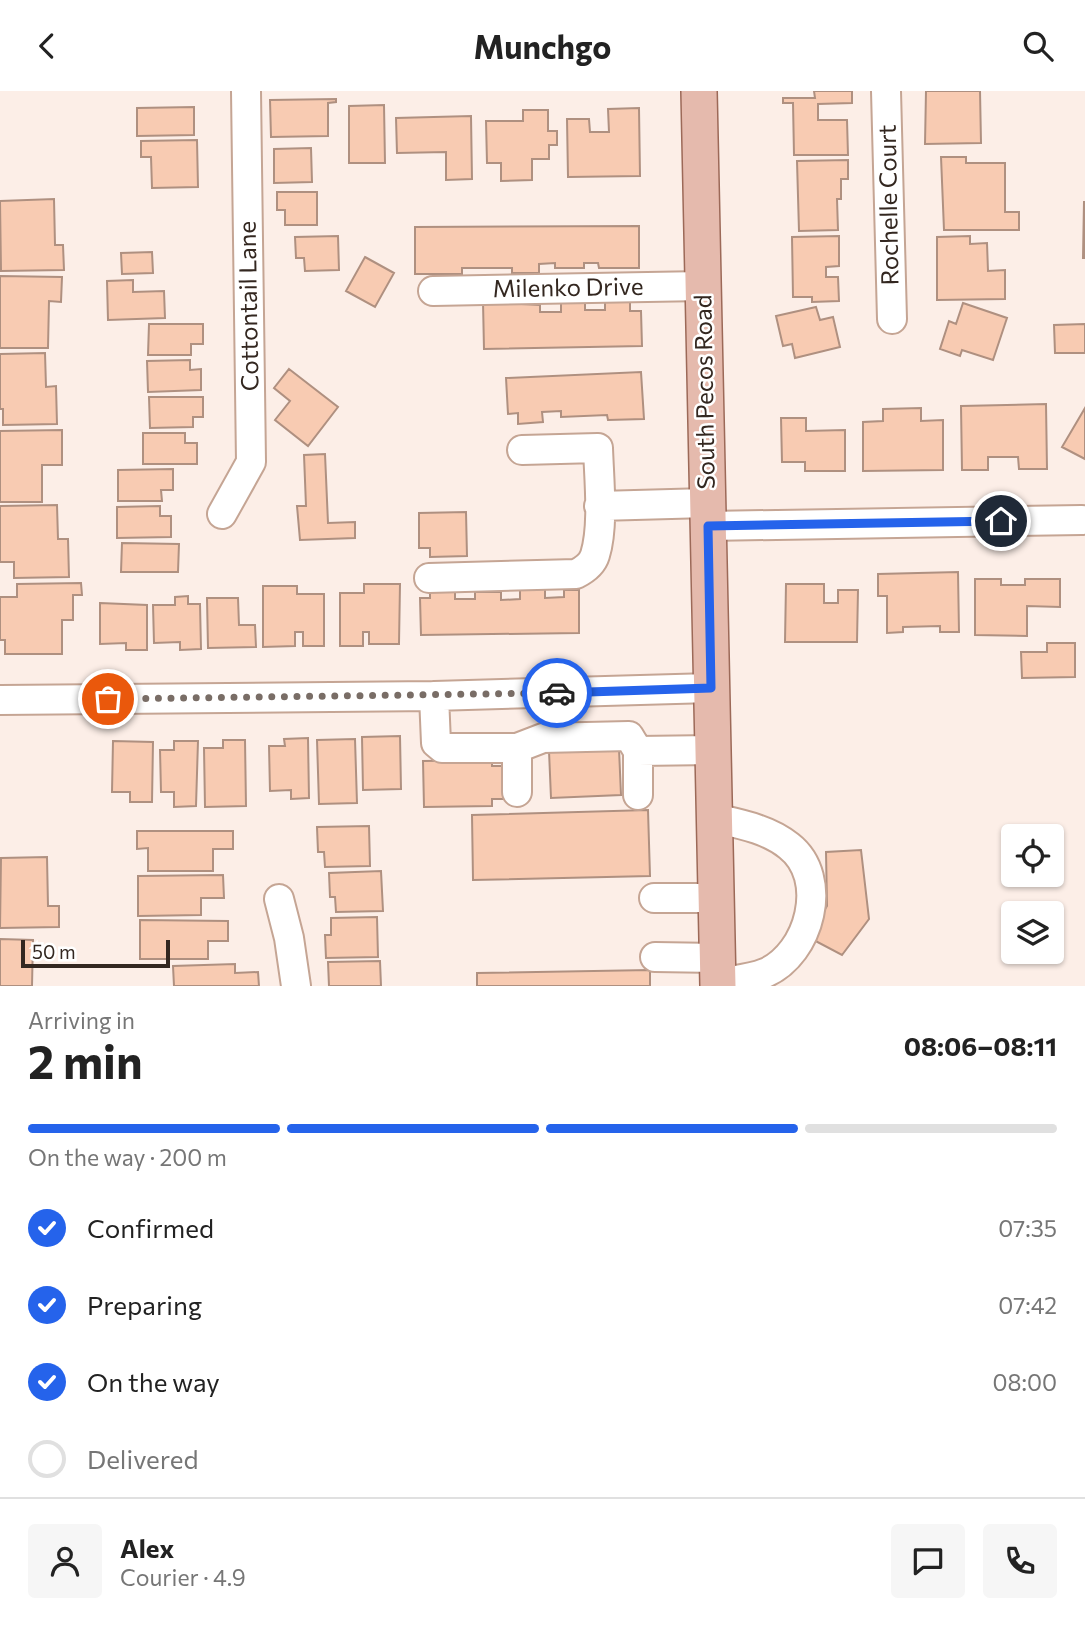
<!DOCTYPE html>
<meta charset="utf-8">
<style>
:root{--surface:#fff;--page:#f6f6f6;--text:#222;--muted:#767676;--line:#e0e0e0;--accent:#2563eb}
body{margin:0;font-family:Commissioner,sans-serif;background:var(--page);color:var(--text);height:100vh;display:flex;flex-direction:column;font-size:26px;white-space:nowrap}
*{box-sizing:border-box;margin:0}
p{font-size:23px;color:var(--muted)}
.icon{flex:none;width:38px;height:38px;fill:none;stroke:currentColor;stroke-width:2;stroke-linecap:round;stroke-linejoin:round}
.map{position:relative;height:895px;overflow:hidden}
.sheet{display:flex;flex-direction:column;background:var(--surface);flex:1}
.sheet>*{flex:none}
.tools{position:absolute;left:1001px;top:733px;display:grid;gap:14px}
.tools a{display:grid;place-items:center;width:63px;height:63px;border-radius:7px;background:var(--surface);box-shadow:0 2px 5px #0004;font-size:35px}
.scale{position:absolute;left:21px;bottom:18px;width:149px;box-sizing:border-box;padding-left:7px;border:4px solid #332720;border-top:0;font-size:19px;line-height:24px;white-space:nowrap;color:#332720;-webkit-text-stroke:5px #fff;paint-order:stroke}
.pin{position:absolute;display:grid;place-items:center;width:60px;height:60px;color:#fff;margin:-30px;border:4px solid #fff;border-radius:50%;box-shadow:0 2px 7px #0007}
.courier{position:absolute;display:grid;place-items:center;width:70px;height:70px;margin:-35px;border:5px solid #2563eb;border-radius:50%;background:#fff;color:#222;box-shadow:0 2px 9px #0007}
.summary em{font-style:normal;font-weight:700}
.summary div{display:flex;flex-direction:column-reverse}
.summary{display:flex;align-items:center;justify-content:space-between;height:119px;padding:0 28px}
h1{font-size:46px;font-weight:700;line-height:52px}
.bar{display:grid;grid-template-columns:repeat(4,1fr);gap:10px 7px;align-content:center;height:84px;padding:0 28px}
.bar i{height:9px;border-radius:5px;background:var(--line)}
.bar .selected{background:var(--accent)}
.bar p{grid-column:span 4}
.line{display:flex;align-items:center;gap:18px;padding:0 28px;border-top:2px solid var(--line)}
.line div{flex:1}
.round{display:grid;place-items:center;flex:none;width:74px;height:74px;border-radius:7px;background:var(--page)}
ol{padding:0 28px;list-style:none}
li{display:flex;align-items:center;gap:21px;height:77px}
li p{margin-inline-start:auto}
li .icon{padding:7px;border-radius:50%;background:var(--accent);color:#fff;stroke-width:4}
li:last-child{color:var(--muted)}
li i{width:38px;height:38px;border:4px solid var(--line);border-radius:50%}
header{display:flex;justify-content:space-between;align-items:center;height:91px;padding:0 28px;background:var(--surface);font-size:32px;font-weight:700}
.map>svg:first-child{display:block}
</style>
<header><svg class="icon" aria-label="back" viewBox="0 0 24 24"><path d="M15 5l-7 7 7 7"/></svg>Munchgo<svg class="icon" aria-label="search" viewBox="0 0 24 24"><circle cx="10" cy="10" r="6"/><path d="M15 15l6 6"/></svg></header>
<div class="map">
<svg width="1085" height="895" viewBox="0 0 1085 895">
<rect width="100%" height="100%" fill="#fceee7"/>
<path fill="#f8cbb2" stroke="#af9080" stroke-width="2" d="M814,0H852V12L818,13V29H847L848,64H794L793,12H783V7H815Z
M926,0H980L981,52L925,53Z
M336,8V11L328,12V45L271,46L270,9Z
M384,14L385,72H349V15Z
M194,16V44L137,45V17Z
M639,17L640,85L568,86L567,28H589L590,41H609L608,18Z
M523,19H548V40H557V54H549V68H532V89L501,90V72H487L486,30H523Z
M471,25L472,88L446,89V61L397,62L396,27Z
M197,49L198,96L152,97L151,66H141V50Z
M311,57L312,91L274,92V58Z
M941,66H966V72H1005V121H1019V139H944Z
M848,69V88H841V108H837L838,139L799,140L797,70Z
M277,101H317V134H285V119H277Z
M54,108L55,154H63L64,179L1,180L0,110Z
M1084,111H1085V167H1083Z
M639,135V177H599L598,172H584V177H555V172L539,173V182H512V177H462V183H415V136Z
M338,145L339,179L305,180L304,167H296L295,146Z
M839,145V175L826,176V186H838L839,210L812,211V206H793L792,146Z
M970,145V153L987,152L988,180L1005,179V208L937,209V146Z
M152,161L153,182L122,183L121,162Z
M365,166L394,182L375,216L346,200Z
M0,185L62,186L61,211L49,210L48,257H0Z
M133,189V201L164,200L165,227L108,229L107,190Z
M561,208H585V219H605V211H630V220H641L642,255L484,258L483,211L540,214V221H561Z
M963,212L1007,227L993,269L962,259L960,265L940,258L949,230L956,233Z
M816,216L820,229L833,226L840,256L795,267L792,253L783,255L776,225Z
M149,233H203V253H191V264H148Z
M1085,233V262H1055L1054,234Z
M45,262L46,296L56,295L57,333L3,334V318H0V263Z
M190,269V279L201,278V299L148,301L147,270Z
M289,278L338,316L308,355L275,329L290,310L274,297Z
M641,281L644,328L608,329L607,324L561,326V320L542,321L543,331L518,333V322L508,323L506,287Z
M149,306H203V326H193V336L150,337Z
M1046,313L1047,378H1019L1018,366H988V379H962L961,315Z
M921,317V330L943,329V379L863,380V331L883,330V318Z
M1085,317V368L1062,356Z
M781,327H806V340L845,339V380H805V371H782Z
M62,339V374H42V411H0V340Z
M143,342H185V352H197V373H143Z
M325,363L328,432L355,431V447L300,449L297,415H306L304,364Z
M173,378V399H161L162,410H118V379Z
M57,414L58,448H68L69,486L14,487V471H0V415Z
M160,415V425H171V446L117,447V416Z
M466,421L467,465L430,466V457H419V422Z
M122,452L179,453L178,481H121Z
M958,481L959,541H940V535L903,536V541L887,542V505H878V483Z
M975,488H1001V494H1025V488H1060V516L1027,515V545L975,544Z
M81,492L82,504H73V529H62V563H5V549H0V506H17V493Z
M364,493H400L399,553H369V541H363V555H340V502H364Z
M786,493H824V512H838V499H858L857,551H785Z
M263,495H297V503H324V555H303V541H295V555L263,556Z
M520,495H545V507L564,506V499H579V542L421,544L420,507H430V497H455V508H475V501H501V509L520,508Z
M188,505V513H200L201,558L180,559V551L154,552L153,514H175V506Z
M207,507H238L239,534H255L256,556L208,557Z
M100,512L147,514V559H126V552L100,553Z
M1047,552H1075V586L1022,587L1021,561H1047Z
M400,645L401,698L363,699L362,646Z
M308,647L309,707L291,708V699L270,700L269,655H285L284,648Z
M355,648L357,712L319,713L317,649Z
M223,649H245L246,715L205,716L204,657H223Z
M113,650L153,651L152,711H130V701H112Z
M174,650H198L196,715L174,716V701H161L160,659H174Z
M619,658L621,704L551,707L549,660Z
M492,669V675H507V708H492V715L424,716L423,670Z
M648,719L650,785L473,789L472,724Z
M369,735L370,775L325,776L324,761H318L317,736Z
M137,740H233V758H213V780H148V757L137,758Z
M861,759L869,828L842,864L808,846L827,815L826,761Z
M47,766L48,815H59V836L0,837L1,767Z
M381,780L383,820L336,821L335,806H330L329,782Z
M223,784L224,807H201V824L138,825V785Z
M377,826L378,866L326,867L325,844H331V827Z
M140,829L228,830V850H208V868H140Z
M0,848L33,849L32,895H0Z
M380,870L381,895H329L328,871Z
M235,873V882L258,881L259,895H174L173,875Z
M650,879V895H477V882Z"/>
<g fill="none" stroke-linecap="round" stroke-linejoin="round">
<defs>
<path id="minor" d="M886,0L892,228
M433,200L703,195
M599,415L707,412
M222,423L251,371L246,0
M708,435L1082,429
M429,487L576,483C584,479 592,474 595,464C604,435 599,388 598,357L522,359
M434,605L436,652L442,657H517L543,647L629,645L638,660V704
M0,609L434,605L711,597
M517,657V701
M638,660L713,659
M714,727C740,733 768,738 789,755C830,787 810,863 765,882C751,888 732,889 718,892
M654,807H716
M279,808L289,847L296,895
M655,866L717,867"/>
<path id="major" d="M699,0L718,895"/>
</defs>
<use href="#minor" stroke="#c5a594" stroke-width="32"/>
<use href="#major" stroke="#9c6958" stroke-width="38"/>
<use href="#minor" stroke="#fff" stroke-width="28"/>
<use href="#major" stroke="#e5baad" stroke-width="35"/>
</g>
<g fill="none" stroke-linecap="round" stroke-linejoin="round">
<path stroke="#796d66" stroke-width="7" stroke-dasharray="0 12.6" d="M108,608L557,602"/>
<path stroke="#2563eb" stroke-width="9" d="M557,602L711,597L708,435L1001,430"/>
</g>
<g text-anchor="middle" stroke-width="5" stroke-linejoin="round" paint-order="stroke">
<g font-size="24" fill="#332720" stroke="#fff">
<text transform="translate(889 114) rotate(-91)" y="8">Rochelle Court</text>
<text transform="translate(568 197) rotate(-1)" y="8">Milenko Drive</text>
<text transform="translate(249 215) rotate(-91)" y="8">Cottontail Lane</text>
<text transform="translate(705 301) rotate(-91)" y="8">South Pecos Road</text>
</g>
</g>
</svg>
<div class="tools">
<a><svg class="icon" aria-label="locate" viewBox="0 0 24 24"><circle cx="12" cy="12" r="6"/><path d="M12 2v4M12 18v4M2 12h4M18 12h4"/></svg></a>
<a><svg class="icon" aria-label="layers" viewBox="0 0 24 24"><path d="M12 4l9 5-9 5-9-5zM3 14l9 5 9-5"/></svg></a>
</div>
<div class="scale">50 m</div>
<div class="pin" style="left:108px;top:608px;background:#ea580c"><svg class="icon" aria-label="bag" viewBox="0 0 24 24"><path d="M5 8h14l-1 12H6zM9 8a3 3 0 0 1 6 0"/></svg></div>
<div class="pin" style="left:1001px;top:430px;background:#1f2937"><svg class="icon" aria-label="home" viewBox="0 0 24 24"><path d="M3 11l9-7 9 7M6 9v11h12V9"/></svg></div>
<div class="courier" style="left:557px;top:602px"><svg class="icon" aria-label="car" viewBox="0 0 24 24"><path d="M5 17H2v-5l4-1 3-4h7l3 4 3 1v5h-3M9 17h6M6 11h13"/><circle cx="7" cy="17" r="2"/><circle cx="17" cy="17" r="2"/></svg></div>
</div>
<section class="sheet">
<div class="summary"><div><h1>2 min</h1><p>Arriving in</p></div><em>08:06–08:11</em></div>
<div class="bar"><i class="selected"></i><i class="selected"></i><i class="selected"></i><i></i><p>On the way · 200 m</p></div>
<ol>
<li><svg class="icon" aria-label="check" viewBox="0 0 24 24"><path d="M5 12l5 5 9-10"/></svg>Confirmed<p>07:35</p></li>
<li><svg class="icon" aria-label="check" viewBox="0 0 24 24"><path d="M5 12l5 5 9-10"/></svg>Preparing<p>07:42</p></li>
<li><svg class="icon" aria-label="check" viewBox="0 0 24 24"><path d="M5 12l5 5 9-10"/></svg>On the way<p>08:00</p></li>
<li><i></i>Delivered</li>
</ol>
<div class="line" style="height:126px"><a class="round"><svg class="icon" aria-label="person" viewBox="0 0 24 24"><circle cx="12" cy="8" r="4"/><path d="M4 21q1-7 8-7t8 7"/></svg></a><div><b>Alex</b><p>Courier · 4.9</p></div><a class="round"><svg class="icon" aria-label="chat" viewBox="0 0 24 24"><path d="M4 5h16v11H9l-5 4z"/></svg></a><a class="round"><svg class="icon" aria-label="phone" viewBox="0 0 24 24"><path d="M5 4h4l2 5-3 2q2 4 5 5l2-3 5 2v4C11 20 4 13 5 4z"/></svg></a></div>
</section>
